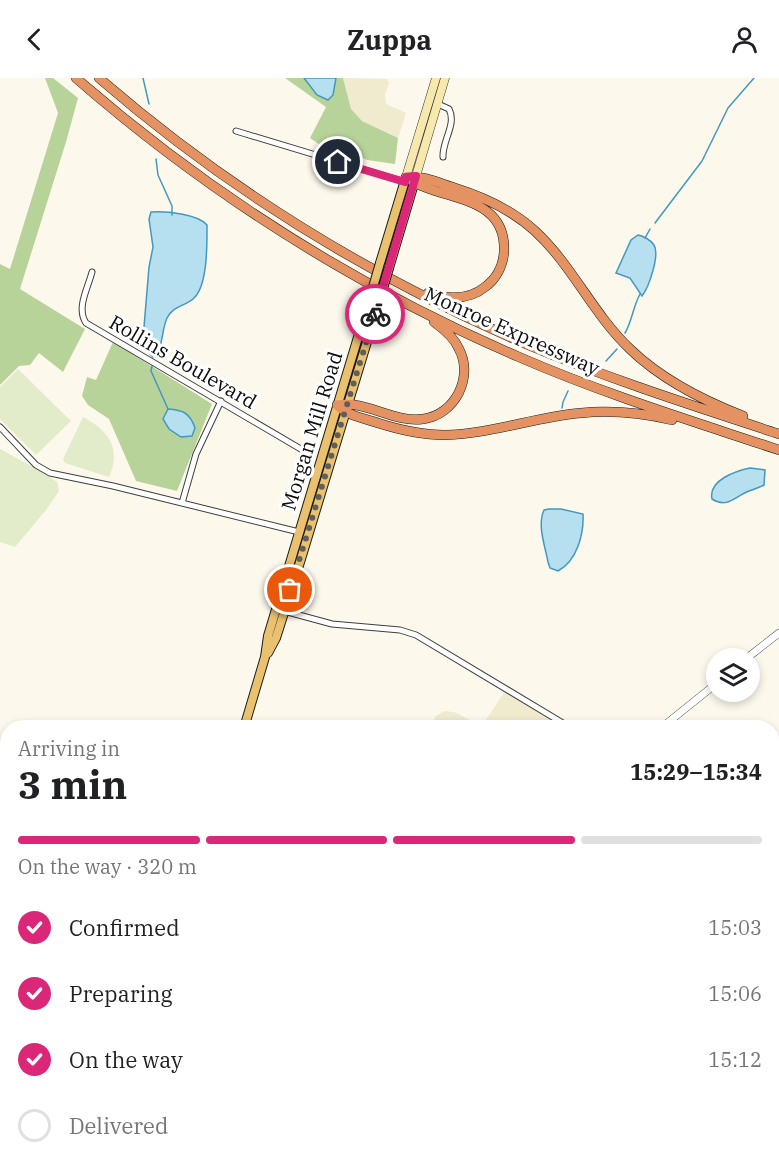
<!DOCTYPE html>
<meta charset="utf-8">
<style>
:root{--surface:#fff;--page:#f2f2f2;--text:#202124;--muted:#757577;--line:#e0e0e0;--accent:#db2777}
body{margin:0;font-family:"IBM Plex Serif",serif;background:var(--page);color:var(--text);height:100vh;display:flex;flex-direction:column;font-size:22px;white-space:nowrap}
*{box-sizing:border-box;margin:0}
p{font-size:20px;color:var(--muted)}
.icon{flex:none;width:33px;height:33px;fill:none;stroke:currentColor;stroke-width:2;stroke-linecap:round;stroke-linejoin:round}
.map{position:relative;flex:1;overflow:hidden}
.side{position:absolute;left:0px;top:642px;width:780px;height:450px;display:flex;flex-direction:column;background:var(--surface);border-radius:24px 24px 0 0;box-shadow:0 3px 9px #0003}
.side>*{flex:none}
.controls{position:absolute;left:706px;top:570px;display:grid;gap:12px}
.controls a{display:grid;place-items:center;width:54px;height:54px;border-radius:50%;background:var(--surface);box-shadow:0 3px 9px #0003;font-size:30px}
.pin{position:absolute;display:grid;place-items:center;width:51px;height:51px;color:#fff;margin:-26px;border:3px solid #fff;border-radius:50%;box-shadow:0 2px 6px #0007}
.courier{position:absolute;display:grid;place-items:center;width:60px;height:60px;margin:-30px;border:4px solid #db2777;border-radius:50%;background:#fff;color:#222;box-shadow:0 2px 8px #0007}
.head em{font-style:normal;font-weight:700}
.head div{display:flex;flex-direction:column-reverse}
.head{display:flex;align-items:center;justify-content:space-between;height:102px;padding:0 18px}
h1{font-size:39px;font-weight:700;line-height:45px}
.bar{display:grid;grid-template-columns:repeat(4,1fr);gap:9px 6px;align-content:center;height:72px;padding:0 18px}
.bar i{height:8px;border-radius:4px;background:var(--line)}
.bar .active{background:var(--accent)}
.bar p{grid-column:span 4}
ol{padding:0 18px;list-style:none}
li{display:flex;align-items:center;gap:18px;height:66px}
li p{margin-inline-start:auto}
li .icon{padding:6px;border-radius:50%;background:var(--accent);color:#fff;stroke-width:4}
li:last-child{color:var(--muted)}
li i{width:33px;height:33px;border:3px solid var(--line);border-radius:50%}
header{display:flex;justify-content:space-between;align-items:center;height:78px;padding:0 18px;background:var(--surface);font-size:27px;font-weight:700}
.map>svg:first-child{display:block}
</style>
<header><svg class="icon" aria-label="back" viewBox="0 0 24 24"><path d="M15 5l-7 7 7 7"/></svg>Zuppa<svg class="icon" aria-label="person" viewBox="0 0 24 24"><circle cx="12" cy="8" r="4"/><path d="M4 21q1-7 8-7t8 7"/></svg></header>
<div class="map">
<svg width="779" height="1092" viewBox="0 0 779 1092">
<rect width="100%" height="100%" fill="#fdf8ec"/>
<path fill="#f0eacf" d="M343,0L387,1L389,5L385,16L386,26L406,35L398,60L362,43L351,31Z
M505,613L565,649L430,650L436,638L444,633L454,634L482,648Z"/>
<path fill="#b8d39a" d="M45,0H53L78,20L66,64L20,211L85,251L63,294L39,275L30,287L19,288L0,307V186L10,191L58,35Z
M285,0H343L351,31L362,43L398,60L395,86L367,82L336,66L326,71L310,60L326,29Z
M113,264L212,326L177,413L136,403L109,341L88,327L82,318L87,299L96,302Z
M773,954L779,958V1092H551L543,1085L772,1084Z
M291,1085H434L435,1092H294Z
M454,1085H501L509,1092H443Z"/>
<path fill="#e3ecca" d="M18,291L71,343L36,377L0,341V309Z
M83,339C108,352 122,370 109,399L65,385L63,381Z
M0,371L37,391L57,404L59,413L46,432L15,469L0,464Z"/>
<path fill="#b6dfef" stroke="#4498bf" stroke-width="1.5" d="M304,0H336L333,17L328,22L317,17Z
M151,134C166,133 198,136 207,147C207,165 208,209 193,221C185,228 173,228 167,240C161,253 164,270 153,279L146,272L143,261L149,189L153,169L149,141Z
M638,157C643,158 651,162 654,167C660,177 649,209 642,218L630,200L616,195L631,162Z
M168,331C183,332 190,335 195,350L192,358L181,359L169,351L163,341Z
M750,390L765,392L764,407C759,410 754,411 749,413C735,418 728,431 712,421C708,402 736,393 750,390Z
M549,431H561L583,436C584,456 577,483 558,493L550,490L548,484C545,468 537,447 544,432Z"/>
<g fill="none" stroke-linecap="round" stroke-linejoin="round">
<path stroke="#4498bf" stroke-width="1.5" d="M143,0L149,26
M156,81L158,97L172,128V137
M655,145L702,83L728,30L754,0
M645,160L650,151
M625,255C632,243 633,229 640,216
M606,283L617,271
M152,288L151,293L168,331
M562,330L563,324L568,313
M772,938L779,941
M149,1084L150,1092"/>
<defs>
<path id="minor" d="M438,26L449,31C457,46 442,63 443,79
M236,53L405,104
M92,194C88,210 76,230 86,245L311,377
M0,349L36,387L50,395L113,408L299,454
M182,425L196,376L221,323
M284,533L332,546L400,552L416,557L571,650
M190,1084L193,1092
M258,1084L260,1092"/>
<path id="tertiary" d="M747,580L779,555
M661,650L717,605
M0,776L8,783"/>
<path id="secondary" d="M416,98L445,0
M406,99L436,0"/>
<path id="primary" d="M380,185L406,99
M389,190L416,99
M268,575L276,560L301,481L380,221
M244,650L265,579L268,558L371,216
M108,1092L112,1084"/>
<path id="motorway" d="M76,0C208,115 358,210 519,279C604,316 692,343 779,372
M99,0C226,110 372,200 526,266C609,301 694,328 779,356
M406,99C422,97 439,105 455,110C484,119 512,132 535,153C572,187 593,236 630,271C662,302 702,322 743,338
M406,99C438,124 507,114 504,174C503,188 496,201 485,209C468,223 447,221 428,215
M337,327C348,338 363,340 378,345C400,352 422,357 445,357C491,356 535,339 581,335C611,332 642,335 672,342
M337,327C366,322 393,345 423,341C455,337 474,299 459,271C454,259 444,251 434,244"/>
</defs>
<use href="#minor" stroke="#3e3e3e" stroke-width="7"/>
<use href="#tertiary" stroke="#3e3e3e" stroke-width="8"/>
<use href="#secondary" stroke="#2d2d2d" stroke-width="9"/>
<use href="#primary" stroke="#1c1c1c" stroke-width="10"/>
<use href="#motorway" stroke="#1c1c1c" stroke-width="10"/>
<use href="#minor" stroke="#fff" stroke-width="5"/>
<use href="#tertiary" stroke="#fff" stroke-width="7"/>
<use href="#secondary" stroke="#f7e8ad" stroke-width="8"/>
<use href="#primary" stroke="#eac16e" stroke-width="8"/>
<use href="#motorway" stroke="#e59262" stroke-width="9"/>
<defs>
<path id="primary-bridge" d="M371,216L380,185
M380,221L389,190"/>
</defs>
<use href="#primary-bridge" stroke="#1c1c1c" stroke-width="10" stroke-linecap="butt"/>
<use href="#primary-bridge" stroke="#eac16e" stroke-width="8"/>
</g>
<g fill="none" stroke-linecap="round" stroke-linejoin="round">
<path stroke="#605e5a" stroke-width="6" stroke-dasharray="0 10.8" d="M290,512L375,236"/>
<path stroke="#db2777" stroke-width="8" d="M338,84L405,104L406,99L416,98L375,236"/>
</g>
<g text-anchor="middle" stroke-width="6" stroke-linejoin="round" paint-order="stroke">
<g font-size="20" fill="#0b0b0b" stroke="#fff">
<text transform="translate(512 253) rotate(24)" y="7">Monroe Expressway</text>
<text transform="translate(183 284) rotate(30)" y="7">Rollins Boulevard</text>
<text transform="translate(312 353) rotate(-73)" y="7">Morgan Mill Road</text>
</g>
</g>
</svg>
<div class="controls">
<a><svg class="icon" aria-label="layers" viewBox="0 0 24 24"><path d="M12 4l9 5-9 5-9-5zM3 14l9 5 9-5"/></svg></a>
</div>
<div class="pin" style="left:290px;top:512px;background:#ea580c"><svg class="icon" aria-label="bag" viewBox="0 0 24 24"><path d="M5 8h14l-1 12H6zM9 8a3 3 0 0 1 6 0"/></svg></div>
<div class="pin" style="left:338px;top:84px;background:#1f2937"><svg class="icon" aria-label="home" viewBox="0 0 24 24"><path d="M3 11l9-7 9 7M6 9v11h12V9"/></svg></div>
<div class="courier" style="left:375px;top:236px"><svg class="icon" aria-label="bike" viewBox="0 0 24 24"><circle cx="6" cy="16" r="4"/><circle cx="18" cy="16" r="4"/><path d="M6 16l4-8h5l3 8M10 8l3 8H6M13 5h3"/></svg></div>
<section class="side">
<div class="head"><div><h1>3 min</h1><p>Arriving in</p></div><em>15:29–15:34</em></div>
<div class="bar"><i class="active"></i><i class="active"></i><i class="active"></i><i></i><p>On the way · 320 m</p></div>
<ol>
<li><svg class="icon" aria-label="check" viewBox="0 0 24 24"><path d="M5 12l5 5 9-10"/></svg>Confirmed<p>15:03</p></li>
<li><svg class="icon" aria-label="check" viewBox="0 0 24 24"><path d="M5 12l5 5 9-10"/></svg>Preparing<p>15:06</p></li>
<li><svg class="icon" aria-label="check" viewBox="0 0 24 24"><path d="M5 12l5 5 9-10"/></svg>On the way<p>15:12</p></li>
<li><i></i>Delivered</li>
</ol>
</section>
</div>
